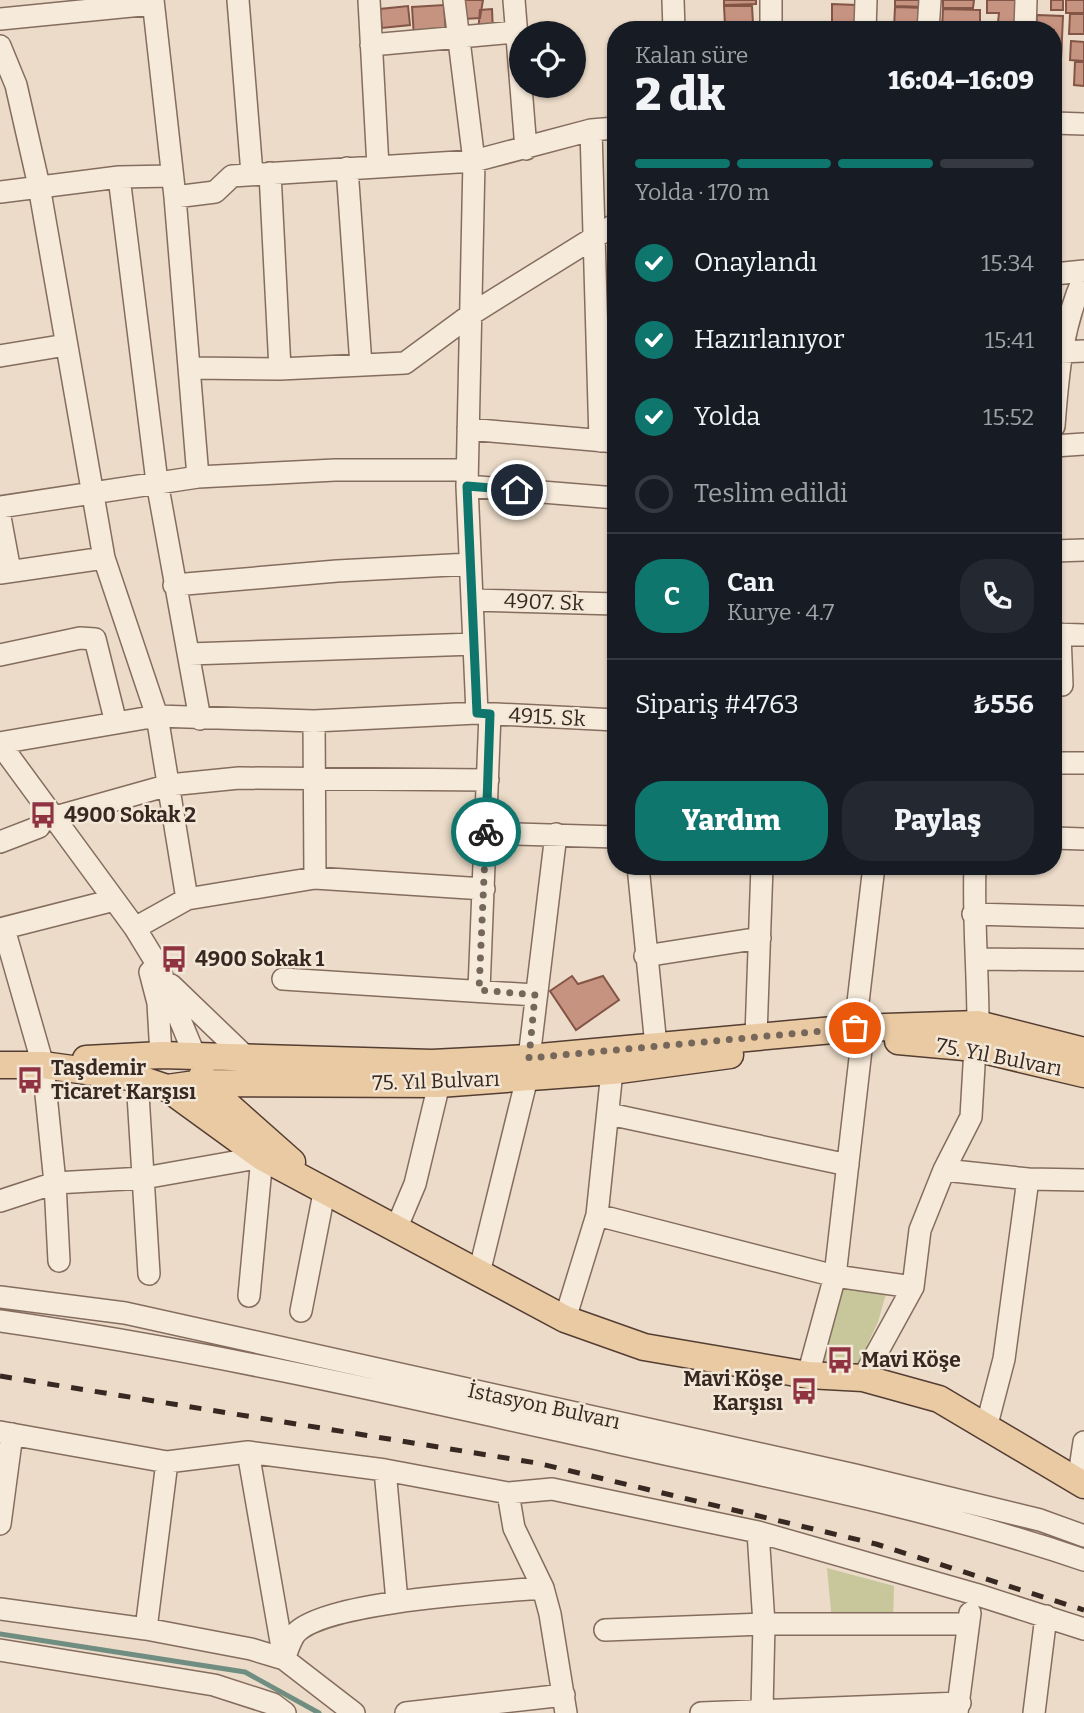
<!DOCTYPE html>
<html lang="tr">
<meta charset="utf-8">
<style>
:root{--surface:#171b24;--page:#242831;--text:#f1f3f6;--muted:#9ea1a6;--line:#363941;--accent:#0f766e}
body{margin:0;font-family:Bitter,serif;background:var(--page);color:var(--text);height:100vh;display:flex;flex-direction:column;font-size:26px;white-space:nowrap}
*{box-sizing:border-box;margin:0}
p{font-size:23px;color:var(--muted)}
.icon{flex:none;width:38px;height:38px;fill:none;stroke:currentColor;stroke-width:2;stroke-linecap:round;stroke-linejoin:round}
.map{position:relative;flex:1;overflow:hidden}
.sheet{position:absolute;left:607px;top:21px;width:455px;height:854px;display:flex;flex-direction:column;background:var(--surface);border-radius:28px;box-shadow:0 2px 5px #0004}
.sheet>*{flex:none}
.buttons{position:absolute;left:509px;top:21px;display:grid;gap:14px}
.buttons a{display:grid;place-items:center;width:77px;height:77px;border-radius:50%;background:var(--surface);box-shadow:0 2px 5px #0004;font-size:35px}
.pin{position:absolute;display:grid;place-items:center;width:60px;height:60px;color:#fff;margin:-30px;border:4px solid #fff;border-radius:50%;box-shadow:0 2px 7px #0007}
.courier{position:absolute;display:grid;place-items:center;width:70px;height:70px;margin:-35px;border:5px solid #0f766e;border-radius:50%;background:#fff;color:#222;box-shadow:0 2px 9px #0007}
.head em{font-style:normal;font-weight:800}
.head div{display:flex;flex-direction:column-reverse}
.head{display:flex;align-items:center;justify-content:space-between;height:119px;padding:0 28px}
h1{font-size:46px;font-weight:800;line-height:52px}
.bar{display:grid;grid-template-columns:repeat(4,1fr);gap:10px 7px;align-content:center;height:84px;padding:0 28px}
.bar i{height:9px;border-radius:5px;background:var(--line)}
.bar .selected{background:var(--accent)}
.bar p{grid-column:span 4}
.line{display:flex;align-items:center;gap:18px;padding:0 28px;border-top:2px solid var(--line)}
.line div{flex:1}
.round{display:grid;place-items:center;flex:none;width:74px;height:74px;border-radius:28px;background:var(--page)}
ol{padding:0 28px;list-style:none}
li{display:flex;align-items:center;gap:21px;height:77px}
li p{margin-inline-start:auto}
li .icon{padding:7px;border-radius:50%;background:var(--accent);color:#fff;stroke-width:4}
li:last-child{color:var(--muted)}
li i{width:38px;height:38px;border:4px solid var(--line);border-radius:50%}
.primary-button{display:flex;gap:14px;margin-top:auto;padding:14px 28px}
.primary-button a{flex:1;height:80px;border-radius:28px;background:var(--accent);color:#fff;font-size:28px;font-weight:800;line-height:80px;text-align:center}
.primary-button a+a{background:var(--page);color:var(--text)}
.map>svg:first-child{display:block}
</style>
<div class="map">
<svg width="1084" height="1713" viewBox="0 0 1084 1713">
<rect width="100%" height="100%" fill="#ebdbc8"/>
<path fill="#c8c79c" d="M836,1278L887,1290L878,1322L857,1366L823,1363L816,1353Z
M827,1568L894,1586L893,1623L832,1622Z"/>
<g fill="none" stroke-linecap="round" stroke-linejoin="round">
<path stroke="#708d81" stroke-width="5" d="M0,1634L245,1672L319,1713"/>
</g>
<path fill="#c69381" stroke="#835546" stroke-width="2" d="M463,0H483L480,18L464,19Z
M724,0H756V4L724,5Z
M895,0H925V7L895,6Z
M943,0H974L973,8H943Z
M987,0H1020L1019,23L998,22L999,13H987Z
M1051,0H1063V10H1051Z
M1066,0H1084V13H1066Z
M832,4L856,5V26H832Z
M444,5L446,35L414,37L412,7Z
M408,6L410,25L382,28L380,9Z
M724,6H752L753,24L725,25Z
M895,7L925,8L924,29L894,28Z
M492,9L493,32L478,33L480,10Z
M943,9L980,10V30L942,29Z
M1070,14H1084V34H1069Z
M1037,15L1063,16L1061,60L1054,59V30H1036Z
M798,22H825V30H798Z
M998,23L1020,24L1019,30H998Z
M1071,41L1084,42V61L1070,60Z
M1054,61H1061V81H1054Z
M1075,62H1084V86L1074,85Z
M572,976L578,984L603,976L619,1000L576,1030L550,991Z"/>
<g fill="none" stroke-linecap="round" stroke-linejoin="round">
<defs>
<path id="minor" d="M153,0L175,197L198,477
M238,0L252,174
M369,0L378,167
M454,0L474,161L467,486L477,713
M514,0L526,149
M673,0L674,30
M771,0V30
M0,19L152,4
M865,30L866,0
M928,30L930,0
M1025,30L1026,0
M371,45L515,32
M0,46L16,85L39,186L104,558L157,716L187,899
M1054,123L1084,124
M591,130L600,441
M347,168L361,365
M270,173L280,369
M119,177L157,482L200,719
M0,192L119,177L172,176
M175,197L215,192L232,176L474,161L591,130L616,128
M1054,274L1084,271
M1060,352L1084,351
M0,356L66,345
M191,368L280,369L405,363L473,313L616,224
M1054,426C1058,373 1062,326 1084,277
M468,429L616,442
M1054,446L1084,444
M467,486L616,498
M0,507L198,477L335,470H467
M0,517L10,571
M1054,551L1084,550
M0,573L104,558
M174,585L337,571L470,564
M473,600L616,604
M1054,634L1084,635
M189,654L474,644
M0,655L80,638L95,639L116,723
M1054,685H1062L1060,634
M314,721L315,878
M0,743L157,716L314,721L477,713L616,720
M0,744L135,928L157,964L195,1056
M1054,763H1084
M55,817L169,785L239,778L488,780
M486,833L616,837
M1054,838L1084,839
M0,842L39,827
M638,866L656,1046
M975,866C973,919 978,971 978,1024
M973,914L1084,917
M135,928L187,899L315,878L484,889
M0,929L114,900
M4,929L43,1065L55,1183L59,1261
M645,956L760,938
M978,959L1084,960
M150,972L158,1003L161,1055
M283,979L535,995
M171,985L248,1059
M479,990L490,714
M855,1028L874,866
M756,1036L762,866
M529,1058L556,834
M137,1078L149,1274
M609,1114L848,1165
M944,1170L1028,1179L1084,1180
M0,1201L55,1183L144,1178L262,1157L249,1296
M597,1215L835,1276L913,1287
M396,1229L415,1184L439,1084
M479,1273L527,1078
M0,1297L125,1313L855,1475L1040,1520L1084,1536
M301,1311L325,1188
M565,1319L597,1215L612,1071
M0,1321C210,1351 417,1399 624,1445C778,1479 935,1509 1084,1560
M808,1375L835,1276L862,1041
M863,1378L913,1287L920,1230L944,1170L971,1117L975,1048
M986,1428L1004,1359L1028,1179
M0,1432L167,1462L248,1452L385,1470L508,1493
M248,1452L284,1659
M385,1470L397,1601
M1078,1482L1084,1442
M0,1524L12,1434
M758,1532L764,1624L762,1709
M0,1609L146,1629L251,1649L284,1659L354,1713
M146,1629L167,1462
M605,1630L764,1624H966
M0,1650L214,1685L273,1704L285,1713
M284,1659C287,1652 290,1641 295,1634C322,1601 496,1592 543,1588
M406,1713L564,1695
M566,1713L550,1614L543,1588L514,1528L508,1493L552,1489L758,1532L975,1594L1084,1629
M701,1713L960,1703
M957,1713L970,1613
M1034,1713L1046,1616"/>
<path id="major" d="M898,1041L975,1048L1084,1074
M86,1059L161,1055L432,1063L529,1058L855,1028L978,1024L1084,1051
M0,1065H43L137,1078L167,1088L262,1157L565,1319L644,1347L808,1375L863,1378L939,1399L1084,1485
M202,1076L203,1083L292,1162
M167,1088L203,1083L439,1084L612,1071L730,1055"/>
</defs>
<use href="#minor" stroke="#856d5e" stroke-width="24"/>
<use href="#major" stroke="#543d32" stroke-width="29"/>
<use href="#minor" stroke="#f6eadb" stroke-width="21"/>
<use href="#major" stroke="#eacaa3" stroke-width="26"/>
<path stroke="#372821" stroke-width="5" stroke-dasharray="12 12" stroke-linecap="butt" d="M0,1376L537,1463L876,1544L1084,1610"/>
</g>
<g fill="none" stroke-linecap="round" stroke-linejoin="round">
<path stroke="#76675b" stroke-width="7" stroke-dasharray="0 12.6" d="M486,832L479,990L535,995L529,1058L855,1028"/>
<path stroke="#0f766e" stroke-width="9" d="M486,832L490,714L477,713L467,486L517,490"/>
</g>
<defs>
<symbol id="bus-bare" viewBox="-9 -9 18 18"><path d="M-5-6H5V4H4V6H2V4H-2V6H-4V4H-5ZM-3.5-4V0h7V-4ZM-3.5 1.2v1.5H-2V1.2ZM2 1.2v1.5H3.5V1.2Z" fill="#8f3342" stroke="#f3e7d7" stroke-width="2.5" paint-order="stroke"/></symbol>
</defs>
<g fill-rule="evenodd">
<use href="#bus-bare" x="24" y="796" width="38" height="38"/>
<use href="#bus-bare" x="155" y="940" width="38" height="38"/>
<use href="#bus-bare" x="11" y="1061" width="38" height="38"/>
<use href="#bus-bare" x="821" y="1341" width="38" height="38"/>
<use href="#bus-bare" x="785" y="1372" width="38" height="38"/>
</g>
<g text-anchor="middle" stroke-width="5" stroke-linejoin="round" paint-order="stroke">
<g font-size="21" fill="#372821" stroke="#f3e7d7">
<text transform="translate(544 602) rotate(2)" y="7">4907. Sk</text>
<text transform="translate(547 717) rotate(3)" y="7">4915. Sk</text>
<text transform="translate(999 1057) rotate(11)" y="7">75. Yıl Bulvarı</text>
<text transform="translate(436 1081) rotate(-2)" y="7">75. Yıl Bulvarı</text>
<text transform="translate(544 1406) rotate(12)" y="7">İstasyon Bulvarı</text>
</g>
<g font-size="21" font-weight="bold" fill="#372821" stroke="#f3e7d7" text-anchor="start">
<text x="64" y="822">4900 Sokak 2</text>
<text x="195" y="966">4900 Sokak 1</text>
<text x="51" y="1075">Taşdemir<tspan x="51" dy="24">Ticaret Karşısı</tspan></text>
<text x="861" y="1367">Mavi Köşe</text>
<text x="783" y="1386" text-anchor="end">Mavi Köşe<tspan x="783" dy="24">Karşısı</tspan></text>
</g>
</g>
</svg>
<div class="buttons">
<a><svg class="icon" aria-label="locate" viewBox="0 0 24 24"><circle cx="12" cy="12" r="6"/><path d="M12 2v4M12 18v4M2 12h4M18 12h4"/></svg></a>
</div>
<div class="pin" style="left:855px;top:1028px;background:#ea580c"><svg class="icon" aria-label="bag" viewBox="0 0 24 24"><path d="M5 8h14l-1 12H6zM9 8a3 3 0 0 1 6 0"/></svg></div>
<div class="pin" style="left:517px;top:490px;background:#1f2937"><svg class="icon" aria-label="home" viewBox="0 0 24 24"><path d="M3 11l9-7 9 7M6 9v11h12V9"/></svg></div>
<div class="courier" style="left:486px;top:832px"><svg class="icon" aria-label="bike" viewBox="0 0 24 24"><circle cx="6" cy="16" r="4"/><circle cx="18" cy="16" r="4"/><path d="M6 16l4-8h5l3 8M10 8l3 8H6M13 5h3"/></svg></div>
<section class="sheet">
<div class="head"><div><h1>2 dk</h1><p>Kalan süre</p></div><em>16:04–16:09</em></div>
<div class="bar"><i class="selected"></i><i class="selected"></i><i class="selected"></i><i></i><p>Yolda · 170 m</p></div>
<ol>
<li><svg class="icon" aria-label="check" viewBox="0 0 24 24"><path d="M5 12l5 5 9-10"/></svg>Onaylandı<p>15:34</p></li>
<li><svg class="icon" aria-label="check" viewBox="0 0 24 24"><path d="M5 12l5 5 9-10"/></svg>Hazırlanıyor<p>15:41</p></li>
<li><svg class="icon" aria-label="check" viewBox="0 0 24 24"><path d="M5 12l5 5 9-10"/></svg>Yolda<p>15:52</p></li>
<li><i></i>Teslim edildi</li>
</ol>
<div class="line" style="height:126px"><b class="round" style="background:var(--accent);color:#fff">C</b><div><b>Can</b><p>Kurye · 4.7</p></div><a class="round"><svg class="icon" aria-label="phone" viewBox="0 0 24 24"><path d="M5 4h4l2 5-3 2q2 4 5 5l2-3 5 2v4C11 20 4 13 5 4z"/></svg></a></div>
<div class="line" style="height:91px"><div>Sipariş #4763</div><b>₺556</b></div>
<div class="primary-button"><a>Yardım</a><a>Paylaş</a></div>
</section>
</div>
